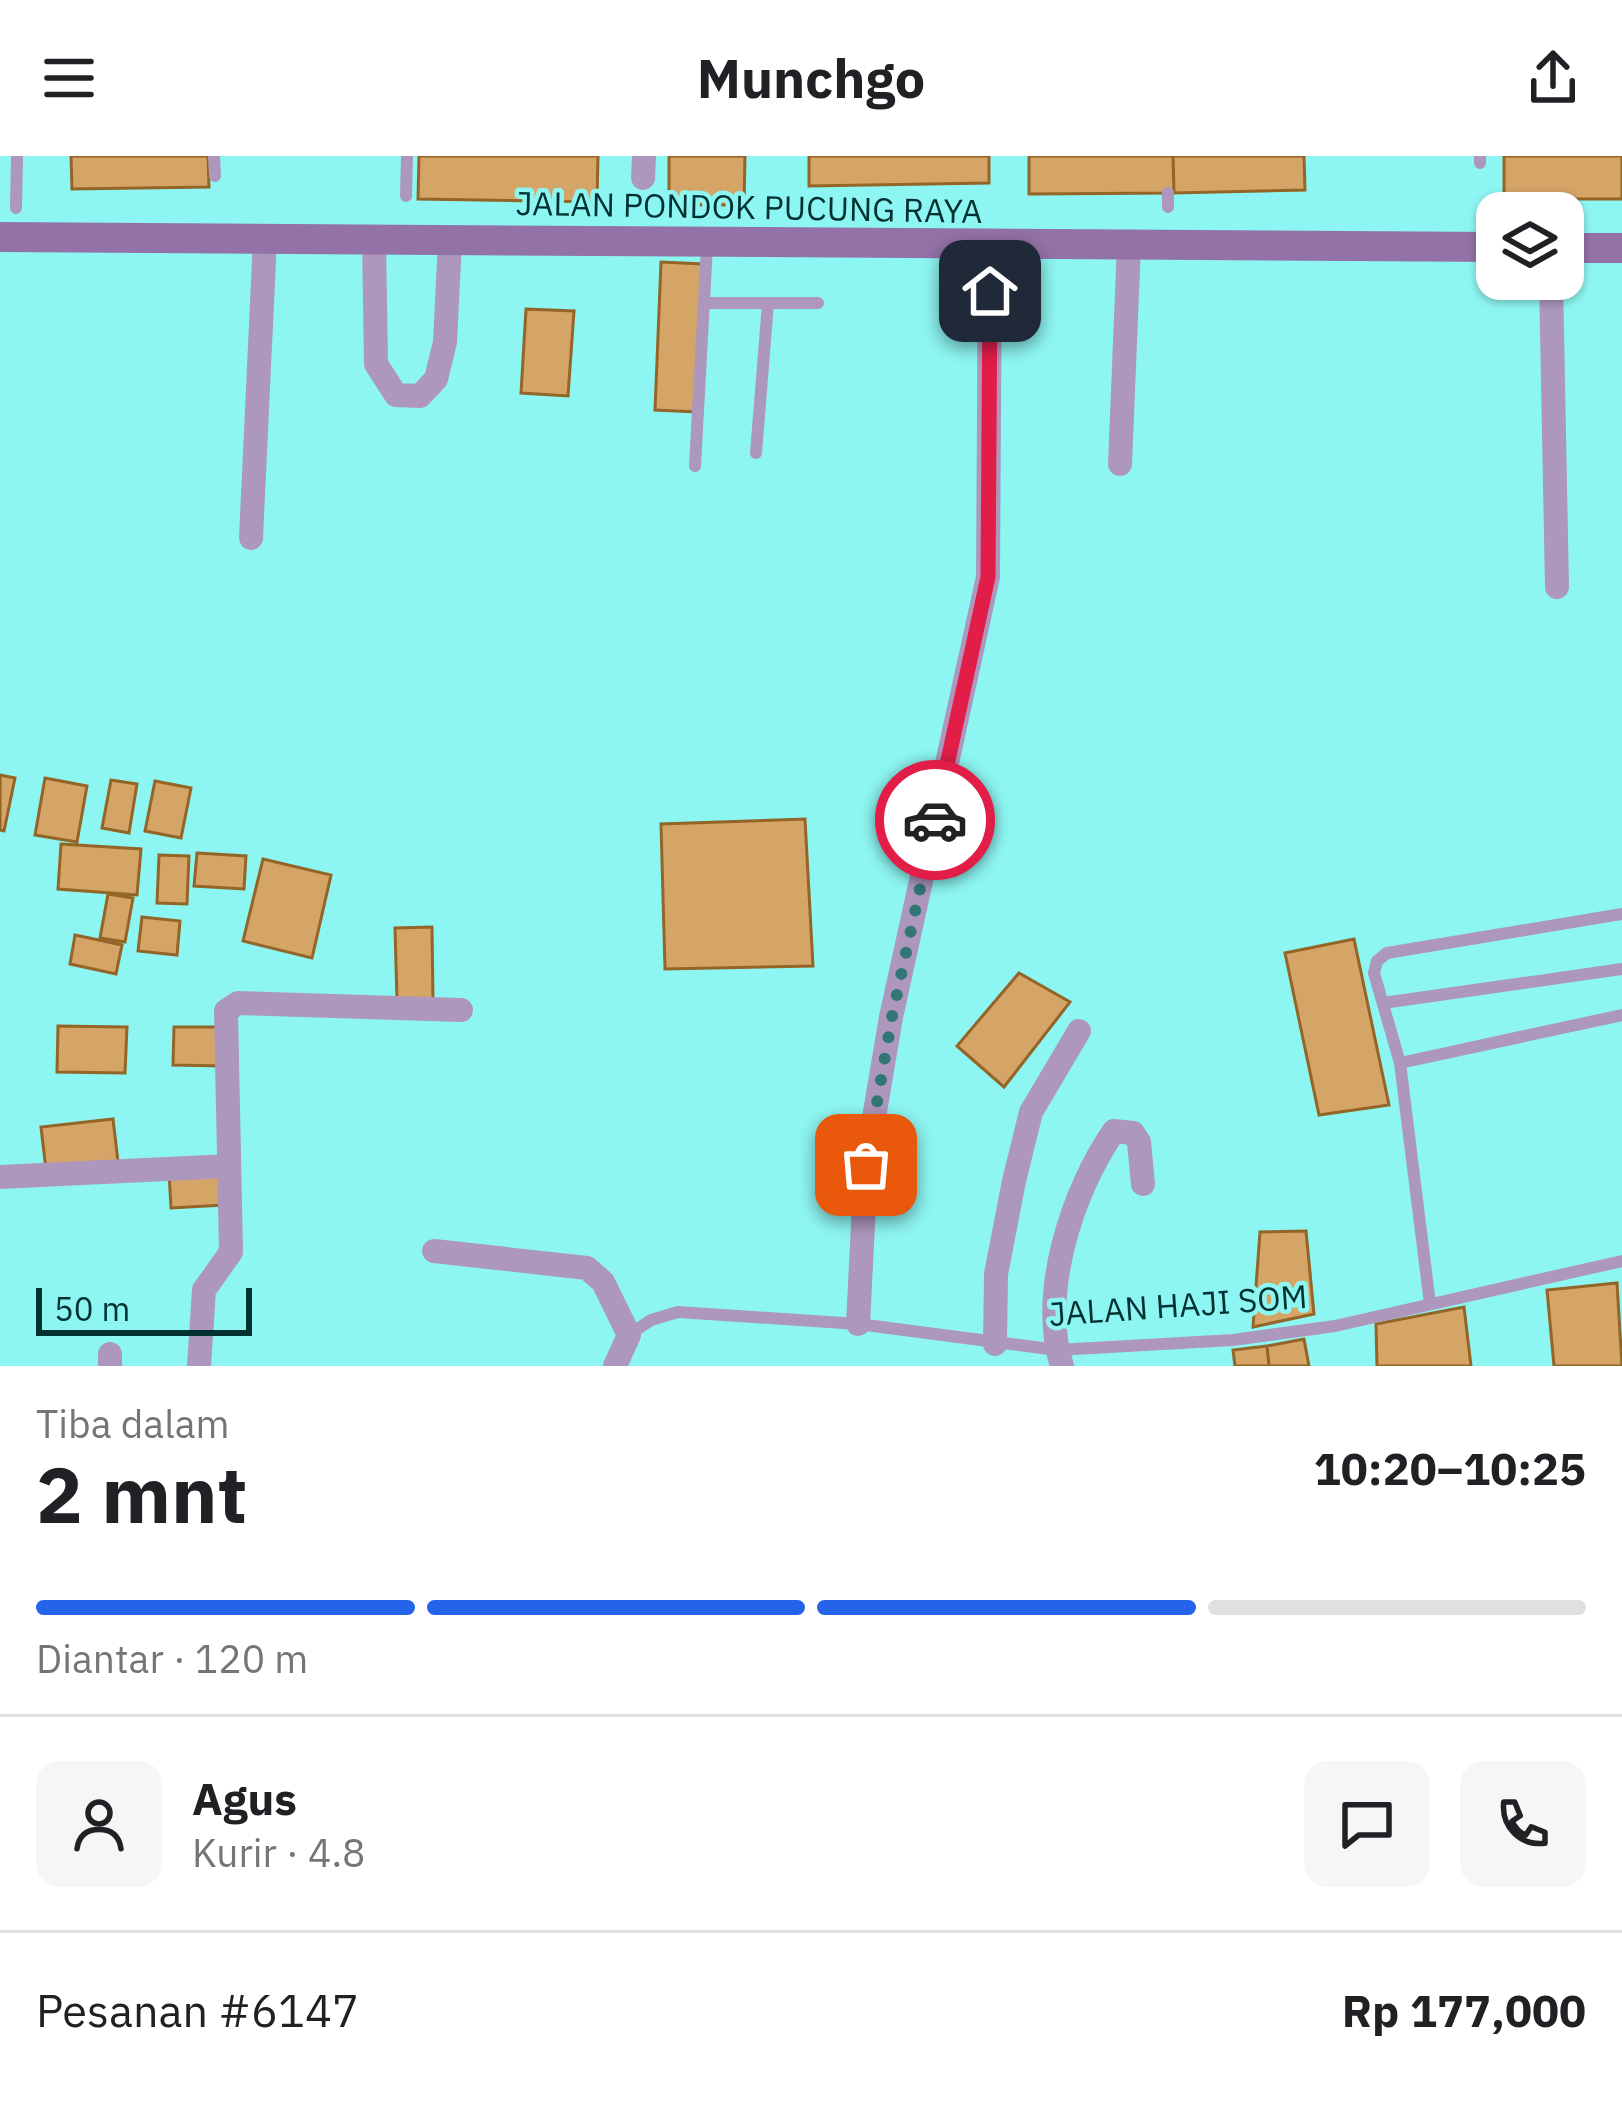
<!DOCTYPE html>
<html lang="id">
<meta charset="utf-8">
<style>
:root{--surface:#fff;--page:#f6f6f6;--text:#202124;--muted:#757577;--line:#e0e0e0;--accent:#2563eb}
body{margin:0;font-family:"IBM Plex Sans",sans-serif;background:var(--page);color:var(--text);height:100vh;display:flex;flex-direction:column;font-size:45px;white-space:nowrap}
*{box-sizing:border-box;margin:0}
p{font-size:39px;color:var(--muted)}
.icon{flex:none;width:66px;height:66px;fill:none;stroke:currentColor;stroke-width:2;stroke-linecap:round;stroke-linejoin:round}
.map{position:relative;height:1210px;overflow:hidden}
.sheet{display:flex;flex-direction:column;background:var(--surface);flex:1}
.sheet>*{flex:none}
.fabs{position:absolute;left:1476px;top:36px;display:grid;gap:24px}
.fabs a{display:grid;place-items:center;width:108px;height:108px;border-radius:24px;background:var(--surface);box-shadow:0 3px 9px #0004;font-size:60px}
.scale{position:absolute;left:36px;bottom:30px;width:216px;box-sizing:border-box;padding-left:12px;border:6px solid #013231;border-top:0;font-size:33px;line-height:42px;white-space:nowrap;color:#013231;-webkit-text-stroke:9px #8ef6f2;paint-order:stroke}
.pin{position:absolute;display:grid;place-items:center;width:102px;height:102px;color:#fff;margin:-51px;border-radius:24px;box-shadow:0 6px 18px #0006}
.courier{position:absolute;display:grid;place-items:center;width:120px;height:120px;margin:-60px;border:9px solid #e11d48;border-radius:50%;background:#fff;color:#222;box-shadow:0 3px 15px #0007}
.head em{font-style:normal;font-weight:800}
.head div{display:flex;flex-direction:column-reverse}
.head{display:flex;align-items:center;justify-content:space-between;height:204px;padding:0 36px}
h1{font-size:78px;font-weight:800;line-height:90px}
.bar{display:grid;grid-template-columns:repeat(4,1fr);gap:18px 12px;align-content:center;height:144px;padding:0 36px}
.bar i{height:15px;border-radius:9px;background:var(--line)}
.bar .current{background:var(--accent)}
.bar p{grid-column:span 4}
.line{display:flex;align-items:center;gap:30px;padding:0 36px;border-top:3px solid var(--line)}
.line div{flex:1}
.round{display:grid;place-items:center;flex:none;width:126px;height:126px;border-radius:24px;background:var(--page)}
header{display:flex;justify-content:space-between;align-items:center;height:156px;padding:0 36px;background:var(--surface);font-size:54px;font-weight:800}
.map>svg:first-child{display:block}
</style>
<header><svg class="icon" aria-label="menu" viewBox="0 0 24 24"><path d="M4 6h16M4 12h16M4 18h16"/></svg>Munchgo<svg class="icon" aria-label="share" viewBox="0 0 24 24"><path d="M12 15V3M7 8l5-5 5 5M5 13v7h14v-7"/></svg></header>
<div class="map">
<svg width="1622" height="1210" viewBox="0 0 1622 1210">
<rect width="100%" height="100%" fill="#8ef6f2"/>
<path fill="#d5a467" stroke="#936526" stroke-width="3" d="M71,0H208L209,31L72,33Z
M419,0H598L597,46L418,43Z
M669,0H745L744,49H669Z
M809,0H989V27L809,30Z
M1029,0H1173L1174,37L1029,38Z
M1173,0H1304L1305,34L1174,37Z
M1504,0H1622V43H1504Z
M661,106L703,108L697,256L655,254Z
M526,153L574,155L568,240L521,237Z
M0,619L15,622L4,675L0,674Z
M45,622L87,630L77,686L35,679Z
M111,624L137,628L129,677L102,672Z
M155,625L191,632L181,682L145,675Z
M805,663L813,810L665,813L661,668Z
M61,688L141,693L137,739L58,733Z
M197,697L246,700L244,733L194,730Z
M159,699L189,700L187,748L157,747Z
M263,703L331,719L312,802L243,785Z
M108,738L133,742L125,786L100,782Z
M142,761L180,765L177,799L138,795Z
M432,771L433,844L397,845L395,772Z
M75,779L122,789L116,818L70,808Z
M1354,783L1389,949L1319,959L1285,797Z
M1019,817L1070,846L1004,931L957,890Z
M58,870L127,871L125,917L57,916Z
M174,871H222V910L173,909Z
M113,963L118,1006L46,1014L41,971Z
M223,1014L224,1049L171,1052L169,1016Z
M1306,1075L1314,1158L1253,1171L1260,1076Z
M1617,1127L1622,1210H1554L1547,1134Z
M1464,1151L1471,1210H1377L1376,1168Z
M1304,1183L1309,1210H1269L1267,1190Z
M1267,1190L1269,1210H1235L1233,1194Z"/>
<g fill="none" stroke-linecap="round" stroke-linejoin="round">
<path stroke="#ad97bc" stroke-width="12" d="M214,0L215,20
M1480,0V7
M406,40L407,0
M1168,51V37
M16,52L17,0
M705,147H818
M756,297L768,147
M695,310L707,90
M1383,847L1622,813
M1400,907L1622,859
M1430,1148L1400,907L1374,817L1377,805L1387,797L1622,758
M630,1178L651,1164L678,1156L858,1168L1057,1194L1233,1184L1335,1170L1622,1105"/>
<path stroke="#ad97bc" stroke-width="24" d="M643,22L644,0
M374,84L376,208L396,239L420,240L436,223L445,186L450,85
M1551,123L1557,431
M1120,308L1129,89
M251,382L265,83
M0,1021L228,1010
M434,1095L587,1112L603,1126L629,1179L615,1210
M858,1168L866,1009L891,861L988,421L990,90
M995,1188L996,1118L1014,1025L1031,956L1079,875
M110,1210V1198
M199,1210L204,1134L231,1096L226,855L238,847L461,854
M1062,1210C1039,1138 1072,1035 1114,975L1133,977L1139,986L1143,1028"/>
<path stroke="#9372a8" stroke-width="30" d="M0,81L1497,91
M1563,92H1622"/>
</g>
<g fill="none" stroke-linecap="round" stroke-linejoin="round">
<path stroke="#327775" stroke-width="12" stroke-dasharray="0 21.6" d="M866,1009L892,861L935,664"/>
<path stroke="#e11d48" stroke-width="15" d="M935,664L988,421L990,135"/>
</g>
<g text-anchor="middle" stroke-width="9" stroke-linejoin="round" paint-order="stroke">
<g font-size="33" fill="#013231" stroke="#8ef6f2">
<text transform="translate(749 51) rotate(1)" y="12">JALAN PONDOK PUCUNG RAYA</text>
<text transform="translate(1178 1149) rotate(-4)" y="12">JALAN HAJI SOM</text>
</g>
</g>
</svg>
<div class="fabs">
<a><svg class="icon" aria-label="layers" viewBox="0 0 24 24"><path d="M12 4l9 5-9 5-9-5zM3 14l9 5 9-5"/></svg></a>
</div>
<div class="scale">50 m</div>
<div class="pin" style="left:866px;top:1009px;background:#ea580c"><svg class="icon" aria-label="bag" viewBox="0 0 24 24"><path d="M5 8h14l-1 12H6zM9 8a3 3 0 0 1 6 0"/></svg></div>
<div class="pin" style="left:990px;top:135px;background:#1f2937"><svg class="icon" aria-label="home" viewBox="0 0 24 24"><path d="M3 11l9-7 9 7M6 9v11h12V9"/></svg></div>
<div class="courier" style="left:935px;top:664px"><svg class="icon" aria-label="car" viewBox="0 0 24 24"><path d="M5 17H2v-5l4-1 3-4h7l3 4 3 1v5h-3M9 17h6M6 11h13"/><circle cx="7" cy="17" r="2"/><circle cx="17" cy="17" r="2"/></svg></div>
</div>
<section class="sheet">
<div class="head"><div><h1>2 mnt</h1><p>Tiba dalam</p></div><em>10:20–10:25</em></div>
<div class="bar"><i class="current"></i><i class="current"></i><i class="current"></i><i></i><p>Diantar · 120 m</p></div>
<div class="line" style="height:216px"><a class="round"><svg class="icon" aria-label="person" viewBox="0 0 24 24"><circle cx="12" cy="8" r="4"/><path d="M4 21q1-7 8-7t8 7"/></svg></a><div><b>Agus</b><p>Kurir · 4.8</p></div><a class="round"><svg class="icon" aria-label="chat" viewBox="0 0 24 24"><path d="M4 5h16v11H9l-5 4z"/></svg></a><a class="round"><svg class="icon" aria-label="phone" viewBox="0 0 24 24"><path d="M5 4h4l2 5-3 2q2 4 5 5l2-3 5 2v4C11 20 4 13 5 4z"/></svg></a></div>
<div class="line" style="height:156px"><div>Pesanan #6147</div><b>Rp 177,000</b></div>
</section>
